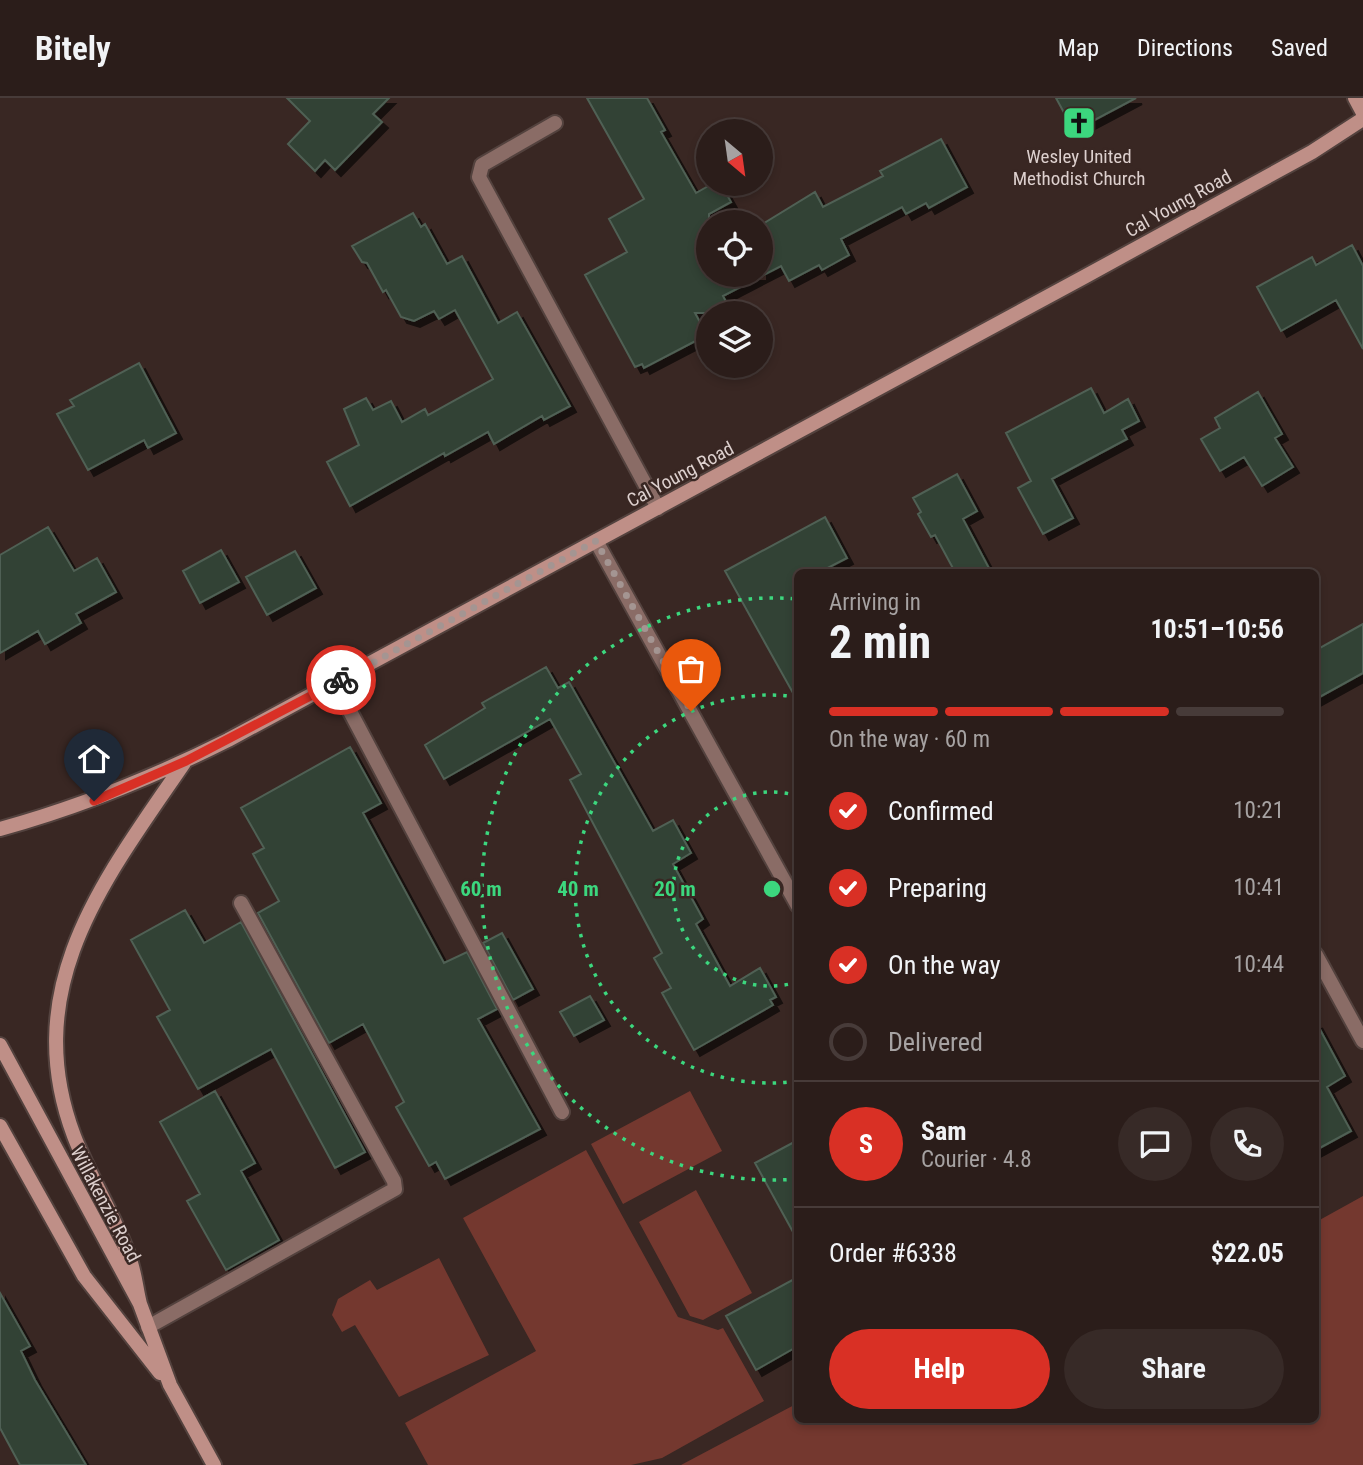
<!DOCTYPE html>
<meta charset="utf-8">
<style>
:root{--surface:#2b1d1a;--page:#372a27;--text:#f1f3f6;--muted:#a6a2a2;--line:#473b39;--accent:#d93025}
body{margin:0;font-family:"Roboto Condensed",sans-serif;background:var(--page);color:var(--text);height:100vh;display:flex;flex-direction:column;font-size:26px;white-space:nowrap}
*{box-sizing:border-box;margin:0}
p{font-size:23px;color:var(--muted)}
.icon{flex:none;width:38px;height:38px;fill:none;stroke:currentColor;stroke-width:2;stroke-linecap:round;stroke-linejoin:round}
.map{position:relative;flex:1;overflow:hidden}
.side{position:absolute;left:794px;top:471px;width:525px;height:854px;display:flex;flex-direction:column;background:var(--surface);border-radius:10px;box-shadow:0 4px 10px #0003,0 0 0 2px var(--line)}
.side>*{flex:none}
.needle{width:46px;rotate:151deg}
.fabs{position:absolute;left:696px;top:21px;display:grid;gap:14px}
.fabs a{display:grid;place-items:center;width:77px;height:77px;border-radius:50%;background:var(--surface);box-shadow:0 4px 10px #0003,0 0 0 2px var(--line);font-size:35px}
.pin{position:absolute;display:grid;place-items:center;width:60px;height:60px;color:#fff;margin:-72px -30px;border-radius:50% 50% 50% 0;rotate:-45deg;box-shadow:0 0 7px #0007}
.pin .icon{rotate:45deg}
.courier{position:absolute;display:grid;place-items:center;width:70px;height:70px;margin:-35px;border:5px solid #d93025;border-radius:50%;background:#fff;color:#222;box-shadow:0 2px 9px #0007}
.headline em{font-style:normal;font-weight:700}
.headline div{display:flex;flex-direction:column-reverse}
.headline{display:flex;align-items:center;justify-content:space-between;height:119px;padding:0 35px}
h1{font-size:46px;font-weight:700;line-height:52px}
.bar{display:grid;grid-template-columns:repeat(4,1fr);gap:10px 7px;align-content:center;height:84px;padding:0 35px}
.bar i{height:9px;border-radius:5px;background:var(--line)}
.bar .active{background:var(--accent)}
.bar p{grid-column:span 4}
.line{display:flex;align-items:center;gap:18px;padding:0 35px;border-top:2px solid var(--line)}
.line div{flex:1}
.round{display:grid;place-items:center;flex:none;width:74px;height:74px;border-radius:37px;background:var(--page)}
ol{padding:0 35px;list-style:none}
li{display:flex;align-items:center;gap:21px;height:77px}
li p{margin-inline-start:auto}
li .icon{padding:7px;border-radius:50%;background:var(--accent);color:#fff;stroke-width:4}
li:last-child{color:var(--muted)}
li i{width:38px;height:38px;border:4px solid var(--line);border-radius:50%}
.cta{display:flex;gap:14px;margin-top:auto;padding:14px 35px}
.cta a{flex:1;height:80px;border-radius:42px;background:var(--accent);color:#fff;font-size:28px;font-weight:700;line-height:80px;text-align:center}
.cta a+a{background:var(--page);color:var(--text)}
header{display:flex;align-items:center;gap:42px;box-sizing:border-box;height:98px;padding:0 35px;background:var(--surface);border-bottom:2px solid var(--line)}
header strong{font-size:33px}
nav{display:flex;gap:38px;margin-inline-start:auto;font-size:24px}
.map>svg:first-child{display:block}
</style>
<header>
<strong>Bitely</strong>
<nav><a>Map</a><a>Directions</a><a>Saved</a></nav>
</header>
<div class="map">
<svg width="1363" height="1367" viewBox="0 0 1363 1367">
<defs>
<filter id="shadow"><feDropShadow dx="6" dy="6" stdDeviation="0" flood-color="#0009"/></filter>
</defs>
<rect width="100%" height="100%" fill="#392723"/>
<path fill="#74382f" d="M690,993L722,1053L623,1106L591,1046Z
M586,1052L678,1219L718,1232L723,1230L764,1303L662,1360L631,1367H428L405,1325L536,1253L463,1120Z
M696,1092L752,1195L703,1222L690,1218L639,1124Z
M1363,1098V1367H681L798,1305V1321H1316V1124Z
M439,1160L489,1257L399,1299L355,1227L342,1234L332,1217L338,1201L370,1182L377,1192Z"/>
<path fill="#324236" stroke="#506154" stroke-width="2" filter="url(#shadow)" d="M287,0H389L373,16L382,24L335,72L325,62L315,73L288,46L310,23Z
M587,0H647L665,32L661,34L696,95L712,86H721L731,104L709,116V177H761V127L815,94L823,109L883,78L880,73L941,41L967,89L929,110L926,105L906,116L902,109L841,141L849,157L822,172L819,167L789,183L781,168L723,198L732,215H695L707,237L644,270L642,266L635,269L585,177L627,154L609,121L644,101Z
M1056,0H1136L1074,33Z
M413,115L421,129L425,126L447,166L462,158L498,225L517,214L570,308L544,322L542,318L494,346L488,334L445,358L444,355L350,408L327,364L359,347L344,311L366,300L373,312L391,303L402,324L425,311L428,317L493,281L455,212L439,221L434,213L414,223L401,219L386,192L383,194L367,165L362,164L352,148Z
M1352,147L1363,168V251L1336,202L1281,233L1257,189L1312,159L1316,167Z
M139,265L176,335L148,350L144,342L88,372L57,316L74,308L70,302Z
M1091,290L1104,315L1128,301L1139,323L1122,332L1127,341L1052,381L1073,420L1043,436L1018,390L1031,383L1006,335Z
M1258,294L1282,336L1275,340L1293,369L1262,388L1244,359L1220,373L1201,341L1220,330L1215,320Z
M957,376L977,413L963,421L991,474H955L935,437L931,439L918,416L921,414L913,400Z
M825,419L847,460L820,474H798V604L725,473Z
M48,429L74,473L97,460L116,494L76,516L81,525L45,546L38,533L0,555V457Z
M221,452L239,484L200,505L183,473Z
M295,453L316,490L267,517L246,479Z
M1363,526V575L1316,601V552Z
M546,569L558,590L569,584L653,733L673,722L691,755L673,766L703,821L696,826L730,888L760,870L776,899L770,902L773,907L694,952L662,895L671,890L654,860L662,855L570,682L581,676L550,621L444,681L425,647L485,610L482,605Z
M350,649L381,705L363,715L444,865L467,854L497,911L478,921L540,1031L445,1081L436,1064L429,1068L396,1009L404,1004L363,926L329,945L258,815L279,803L253,756L264,750L241,710Z
M185,812L204,845L241,824L365,1054L335,1070L271,951L198,991L157,919L170,912L131,842Z
M502,835L533,891L513,902L483,845Z
M590,898L604,922L574,938L560,914Z
M1316,924L1345,978L1327,989L1351,1033L1316,1052Z
M215,993L255,1065L241,1073L279,1142L226,1172L187,1103L200,1096L160,1024Z
M798,1042V1143L755,1065Z
M798,1179V1248L756,1272L726,1218Z
M0,1195L30,1248L21,1253L35,1282L86,1367H20L0,1330Z"/>
<g fill="none" stroke-linecap="round" stroke-linejoin="round">
<defs>
<path id="lane" d="M335,585L562,1014
M1316,857L1363,943
M148,1229L395,1091L394,1083L241,805"/>
<path id="street" d="M555,25L482,67L479,79L658,410
M596,443L798,808"/>
<path id="secondary" d="M1355,0L1363,15
M0,731C80,709 154,679 228,642L1084,179L1312,54L1363,21
M0,947L140,1206L170,1287L214,1367
M0,1028L84,1178L160,1275
M140,1206C136,1190 135,1174 129,1159C115,1118 90,1080 74,1038C18,889 104,782 184,665"/>
</defs>
<use href="#lane" stroke="#53423e" stroke-width="18"/>
<use href="#street" stroke="#53423e" stroke-width="18"/>
<use href="#secondary" stroke="#53423e" stroke-width="18"/>
<use href="#lane" stroke="#8a6c66" stroke-width="14"/>
<use href="#street" stroke="#8a6c66" stroke-width="14"/>
<use href="#secondary" stroke="#bf8f87" stroke-width="14"/>
</g>
<g fill="none" stroke-linecap="round" stroke-linejoin="round">
<path stroke="#a49592" stroke-width="7" stroke-dasharray="0 12.6" d="M341,582L596,443L691,613"/>
<path stroke="#d93025" stroke-width="9" d="M94,703L186,663L341,582"/>
</g>
<g fill="none" stroke="#3cd77e" stroke-width="3.5" stroke-dasharray="3.5 7">
<path d="M798 884A97 97 0 1 1 798 698"/>
<path d="M797 983A194 194 0 1 1 797 599"/>
<path d="M797 1081A291 291 0 1 1 797 501"/>
</g>
<defs>
<symbol id="church-square" viewBox="-11 -11 22 22"><rect x="-9" y="-9" width="18" height="18" rx="4" fill="#3cd77e" stroke="#392723"/><path d="M-1.2-6h2.4v3.5h3.3v2.4h-3.3V6h-2.4V-.1h-3.3v-2.4h3.3Z" fill="#111"/></symbol>
</defs>
<g fill-rule="evenodd">
<use href="#church-square" x="1060" y="6" width="38" height="38"/>
</g>
<g text-anchor="middle" stroke-width="5" stroke-linejoin="round" paint-order="stroke">
<g font-size="19" fill="#ddd0ce" stroke="#392723">
<text x="1079" y="65">Wesley United<tspan x="1079" dy="22">Methodist Church</tspan></text>
</g>
<g font-size="19" fill="#ddd0ce" stroke="#392723">
<text transform="translate(1178 105) rotate(-29)" y="7">Cal Young Road</text>
<text transform="translate(680 376) rotate(-28)" y="7">Cal Young Road</text>
<text transform="translate(106 1106) rotate(62)" y="7">Willakenzie Road</text>
</g>
</g>
<circle cx="772" cy="791" r="10" fill="#3cd77e" stroke="#392723" stroke-width="3.5"/>
<g font-size="21" text-anchor="middle" font-weight="bold" fill="#3cd77e" stroke="#392723" stroke-width="5" stroke-linejoin="round" paint-order="stroke">
<text x="481" y="798">60 m</text>
<text x="578" y="798">40 m</text>
<text x="675" y="798">20 m</text>
</g>
</svg>
<div class="fabs">
<a><svg class="needle" viewBox="-14 -14 28 28"><path d="M0-13l5 13h-10z" fill="#e53935"/><path d="M0 13l5-13h-10z" fill="#a6a2a2"/></svg></a>
<a><svg class="icon" aria-label="locate" viewBox="0 0 24 24"><circle cx="12" cy="12" r="6"/><path d="M12 2v4M12 18v4M2 12h4M18 12h4"/></svg></a>
<a><svg class="icon" aria-label="layers" viewBox="0 0 24 24"><path d="M12 4l9 5-9 5-9-5zM3 14l9 5 9-5"/></svg></a>
</div>
<div class="pin" style="left:691px;top:613px;background:#ea580c"><svg class="icon" aria-label="bag" viewBox="0 0 24 24"><path d="M5 8h14l-1 12H6zM9 8a3 3 0 0 1 6 0"/></svg></div>
<div class="pin" style="left:94px;top:703px;background:#1f2937"><svg class="icon" aria-label="home" viewBox="0 0 24 24"><path d="M3 11l9-7 9 7M6 9v11h12V9"/></svg></div>
<div class="courier" style="left:341px;top:582px"><svg class="icon" aria-label="bike" viewBox="0 0 24 24"><circle cx="6" cy="16" r="4"/><circle cx="18" cy="16" r="4"/><path d="M6 16l4-8h5l3 8M10 8l3 8H6M13 5h3"/></svg></div>
<section class="side">
<div class="headline"><div><h1>2 min</h1><p>Arriving in</p></div><em>10:51–10:56</em></div>
<div class="bar"><i class="active"></i><i class="active"></i><i class="active"></i><i></i><p>On the way · 60 m</p></div>
<ol>
<li><svg class="icon" aria-label="check" viewBox="0 0 24 24"><path d="M5 12l5 5 9-10"/></svg>Confirmed<p>10:21</p></li>
<li><svg class="icon" aria-label="check" viewBox="0 0 24 24"><path d="M5 12l5 5 9-10"/></svg>Preparing<p>10:41</p></li>
<li><svg class="icon" aria-label="check" viewBox="0 0 24 24"><path d="M5 12l5 5 9-10"/></svg>On the way<p>10:44</p></li>
<li><i></i>Delivered</li>
</ol>
<div class="line" style="height:126px"><b class="round" style="background:var(--accent);color:#fff">S</b><div><b>Sam</b><p>Courier · 4.8</p></div><a class="round"><svg class="icon" aria-label="chat" viewBox="0 0 24 24"><path d="M4 5h16v11H9l-5 4z"/></svg></a><a class="round"><svg class="icon" aria-label="phone" viewBox="0 0 24 24"><path d="M5 4h4l2 5-3 2q2 4 5 5l2-3 5 2v4C11 20 4 13 5 4z"/></svg></a></div>
<div class="line" style="height:91px"><div>Order #6338</div><b>$22.05</b></div>
<div class="cta"><a>Help</a><a>Share</a></div>
</section>
</div>
